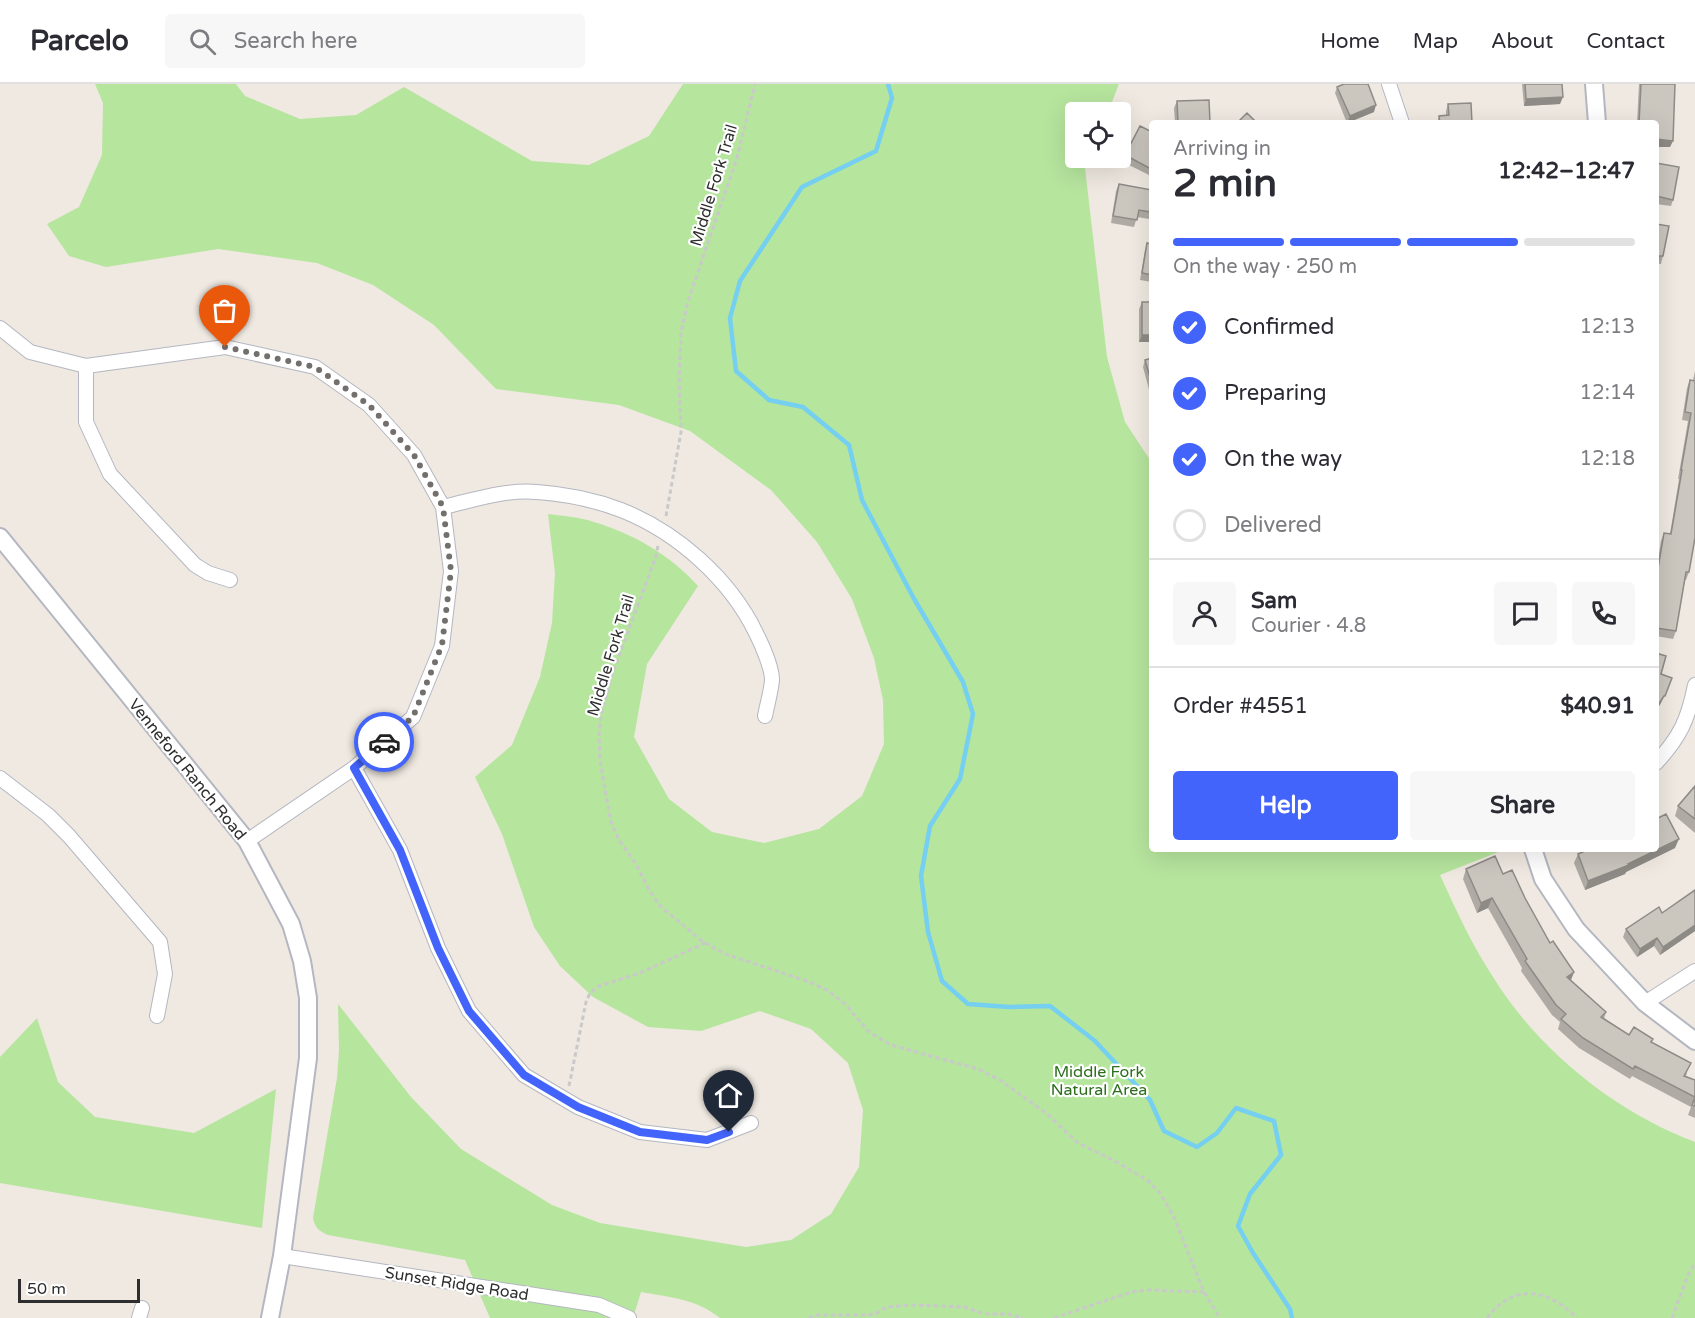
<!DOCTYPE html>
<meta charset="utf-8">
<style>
:root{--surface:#fff;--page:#f7f7f7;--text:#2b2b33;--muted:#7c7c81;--line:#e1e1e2;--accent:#4264fb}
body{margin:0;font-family:"Varela Round",sans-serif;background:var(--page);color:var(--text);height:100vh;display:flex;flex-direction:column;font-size:22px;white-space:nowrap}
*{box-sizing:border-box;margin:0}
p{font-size:20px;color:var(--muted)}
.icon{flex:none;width:33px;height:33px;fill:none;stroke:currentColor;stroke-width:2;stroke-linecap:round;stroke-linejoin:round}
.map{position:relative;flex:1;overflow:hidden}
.panel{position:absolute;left:1149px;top:36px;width:510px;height:732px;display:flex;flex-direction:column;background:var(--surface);border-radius:6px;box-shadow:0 6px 24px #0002}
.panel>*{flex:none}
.fabs{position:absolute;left:1065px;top:18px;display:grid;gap:12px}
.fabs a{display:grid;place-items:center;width:66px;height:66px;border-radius:6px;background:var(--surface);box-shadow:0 6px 24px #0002;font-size:30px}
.scale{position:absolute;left:18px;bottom:15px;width:122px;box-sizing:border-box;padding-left:6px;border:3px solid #2e2e2e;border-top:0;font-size:16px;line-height:21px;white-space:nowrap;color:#2e2e2e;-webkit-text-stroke:4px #fff;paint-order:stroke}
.pin{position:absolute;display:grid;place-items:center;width:51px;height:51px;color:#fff;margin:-62px -26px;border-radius:50% 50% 50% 0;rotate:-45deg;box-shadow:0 0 6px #0007}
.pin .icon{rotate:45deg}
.courier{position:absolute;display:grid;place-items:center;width:60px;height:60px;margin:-30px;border:4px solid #4264fb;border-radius:50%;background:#fff;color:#222;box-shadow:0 2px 8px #0007}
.headline em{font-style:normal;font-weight:700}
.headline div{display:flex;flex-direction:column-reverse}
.headline{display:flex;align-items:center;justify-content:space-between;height:102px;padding:0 24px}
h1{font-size:39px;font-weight:700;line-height:45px}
.bar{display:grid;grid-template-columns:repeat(4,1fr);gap:9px 6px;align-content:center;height:72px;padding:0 24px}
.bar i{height:8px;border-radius:4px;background:var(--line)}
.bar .active{background:var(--accent)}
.bar p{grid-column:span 4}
.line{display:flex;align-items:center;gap:15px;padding:0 24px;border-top:2px solid var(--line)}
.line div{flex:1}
.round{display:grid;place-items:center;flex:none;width:63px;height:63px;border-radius:6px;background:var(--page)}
ol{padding:0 24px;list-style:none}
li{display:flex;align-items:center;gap:18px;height:66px}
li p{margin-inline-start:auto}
li .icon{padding:6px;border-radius:50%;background:var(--accent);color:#fff;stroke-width:4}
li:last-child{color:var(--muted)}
li i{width:33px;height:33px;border:3px solid var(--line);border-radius:50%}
.action{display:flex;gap:12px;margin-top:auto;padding:12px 24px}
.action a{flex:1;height:69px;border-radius:6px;background:var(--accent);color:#fff;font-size:24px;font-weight:700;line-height:69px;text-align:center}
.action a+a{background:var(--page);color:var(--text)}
header{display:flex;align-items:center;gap:36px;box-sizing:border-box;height:84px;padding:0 30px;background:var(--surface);border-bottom:2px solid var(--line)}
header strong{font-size:28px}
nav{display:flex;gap:33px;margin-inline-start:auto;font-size:21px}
.search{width:420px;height:54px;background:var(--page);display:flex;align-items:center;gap:15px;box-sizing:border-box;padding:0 21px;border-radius:6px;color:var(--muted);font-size:22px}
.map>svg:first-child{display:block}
</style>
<header>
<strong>Parcelo</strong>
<div class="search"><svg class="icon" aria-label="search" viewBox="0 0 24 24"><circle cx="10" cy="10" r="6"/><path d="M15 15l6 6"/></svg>Search here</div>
<nav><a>Home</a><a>Map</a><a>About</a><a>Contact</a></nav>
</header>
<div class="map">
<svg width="1695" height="1234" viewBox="0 0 1695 1234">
<rect width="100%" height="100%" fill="#efe9e1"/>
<path fill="#b6e59e" d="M95,0H236L245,12L300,35L356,31L404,3L532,77L589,81L649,52L683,0H1119L1108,28H1076V74H1089L1085,84L1107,273L1125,338L1152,379V765H1506L1440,791C1456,826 1472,861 1493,893C1538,966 1615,1028 1695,1058V1234H720C697,1215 669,1213 641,1208L633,1234H490L465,1176L328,1151C319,1147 315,1144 313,1134L337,994L339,966L338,920L411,1013L461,1065L552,1121L600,1139L746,1163L791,1156L831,1130L859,1083L863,1026L848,979L811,945L760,927L701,947L648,943L593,913L560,882L534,843L502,750L475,693L512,661L540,593L552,539L555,489L548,430C563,432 580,433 594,438C634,450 670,471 698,502L647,580L634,653L669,715L712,748L764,759L819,745L862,712L884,660L883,616L874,574L852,515L817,458L771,406L690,347L619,321L496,305L434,241L373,201L317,179L218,165L106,183L69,172L47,140L79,123L102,71L103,19Z
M37,934L58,998L95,1033L194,1049L276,1005L262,1144L0,1099V973Z"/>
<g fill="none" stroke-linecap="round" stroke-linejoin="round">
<path stroke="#75cff0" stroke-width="4.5" d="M888,0L892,14L876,67L802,103L740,197L730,234L736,287L769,316L803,323L849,361L862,416L913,513L963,598L973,630L960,695L930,742L921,792L928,848L942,897L968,920L1009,923L1050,922L1095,957L1150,1016L1164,1047L1197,1063L1217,1049L1236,1024L1274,1037L1281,1071L1250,1110L1238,1142L1253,1169L1290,1225L1292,1234"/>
<defs>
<path id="minor" d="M1389,0L1402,39
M0,244L30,268L86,282L225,263L315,283L369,321L414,371L443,423L451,487L442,562L413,633L354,684L247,757
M86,282V338L110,390L195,481L208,489L230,496
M443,423C474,416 506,405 537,408C565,410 595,416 621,426C677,448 730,495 756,549C762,561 772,584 772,596C771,608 767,621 765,632
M1656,679C1680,653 1688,636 1695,601
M354,684L400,766L438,864L469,927L524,991L578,1023L640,1048L707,1056L751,1039
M0,694L48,731L69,752L160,858L165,890L157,932
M1645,919L1695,887
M282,1172L599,1221L629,1234
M139,1234L142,1224"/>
<path id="tertiary" d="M1594,0L1597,39
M0,453L247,757L291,840L302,877L308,914V974L282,1172L270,1234
M1533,765L1543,795L1576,845L1645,919L1695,957"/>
</defs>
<use href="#minor" stroke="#b4b7c1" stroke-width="16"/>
<use href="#tertiary" stroke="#b4b7c1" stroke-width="20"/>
<path stroke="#c9c9c9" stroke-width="3" stroke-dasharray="4.5 3" stroke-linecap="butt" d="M666,432L681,348L679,297L681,248L688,217L737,74L755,0
M658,462L655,475L614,585L601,630L599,651L600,677L611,738L619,756L637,782L648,804L659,821L702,857L725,870L807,897L827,906L845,920L869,948L891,961L978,985L1000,996L1047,1030L1078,1059L1113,1076L1147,1096L1160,1109L1174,1133L1204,1208L1220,1234
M569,1002L586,918L590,909L599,902L640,889L705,859
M809,1234L815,1231H868L877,1229L886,1223L911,1221L964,1223L985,1230H1008L1023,1234
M1054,1234L1131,1208L1149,1206L1204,1208
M1487,1234C1514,1198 1548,1205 1577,1234
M1672,1234L1688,1191L1695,1179"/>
<use href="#minor" stroke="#fff" stroke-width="14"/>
<use href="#tertiary" stroke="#fff" stroke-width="16"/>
</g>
<path fill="#afaba4" d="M1522,0H1562L1560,20L1524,22Z
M1639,0H1675L1670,63H1656V39H1637Z
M1337,3L1374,28L1347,39L1335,9Z
M1177,17L1210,39H1175L1174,24Z
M1448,20L1472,39H1437L1439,32H1446V27Z
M1125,71L1152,85L1149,91L1123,78Z
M1656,79L1673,116L1671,122L1656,120Z
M1119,100L1151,128L1149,135L1137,133L1134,143L1111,139L1116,107Z
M1656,140L1663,172L1661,180H1658Z
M1147,159L1152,160V198L1140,196L1145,166Z
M1142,218L1152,258H1139V225Z
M1152,274V313H1151L1143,283L1145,276Z
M1695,287V454L1689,488L1686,496H1685L1676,547L1673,555L1656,552V487L1661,457L1664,449L1670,450L1679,395H1678L1688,337L1682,336L1687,304L1690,296H1693Z
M1695,702V749L1675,732L1678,722Z
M1675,764L1626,788L1625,790L1585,806L1574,779L1578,770Z
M1466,785L1503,790L1525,814L1550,859L1574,888L1571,896L1606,928L1604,935L1629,951L1651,959L1687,989L1686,992L1695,996V1034L1688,1031L1691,1023L1632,992L1630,995L1579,964L1558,945L1560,938L1552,931L1521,887L1522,884L1488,824L1477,829L1463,795Z
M1695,806V847L1660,871L1654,862L1637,873L1623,853L1626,845L1662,829Z"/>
<path fill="#8e8b86" d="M1563,13L1560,20L1524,22L1526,15Z
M1376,21L1374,28L1347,39L1350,32Z
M1656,55L1673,57L1670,63H1656Z
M1142,251H1152V258H1139Z
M1664,612L1661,619L1656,627V624Z
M1679,755L1675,764L1626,788L1625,790L1585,806L1588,797L1628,780Z
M1492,814L1488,824L1477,829L1481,819Z
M1695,841V847L1660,871L1663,863Z
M1657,854L1654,862L1637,873L1640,865Z
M1574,888L1570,898L1567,893Z"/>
<path fill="#cbc7bf" stroke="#8e8b86" stroke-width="1.5" d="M1344,0H1368L1376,21L1350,32L1337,3Z
M1525,0H1562L1563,13L1526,15Z
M1641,0H1675L1673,57L1656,55V39H1639Z
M1209,16L1210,39H1178L1177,17Z
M1471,19L1472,39H1440L1439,32L1449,31L1448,20Z
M1247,29L1257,39H1237Z
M1140,42L1152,48V83L1151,85L1125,71Z
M1656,79L1679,83L1673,116L1656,112Z
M1119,100L1152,106L1151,128L1139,126L1137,136L1113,132Z
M1656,140L1669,142L1663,172H1659L1656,189Z
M1147,159L1152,160V191L1142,189Z
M1142,218H1152V251H1142Z
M1152,274V300L1145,276Z
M1690,296L1695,297V296V454L1689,488H1686L1676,547L1656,544V496L1664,449L1671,450L1682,386H1681L1691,329L1685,328Z
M1656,569L1666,572L1661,590L1672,594L1665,612H1664L1656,624Z
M1695,702V735L1678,722Z
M1666,730L1679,755L1628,780L1629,781L1588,797L1578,770L1590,765H1656V735Z
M1495,772L1503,790L1512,786L1525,814L1550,859L1553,857L1574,888L1567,893L1606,928L1601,933L1629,951L1634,943L1653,955L1651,958L1691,979L1684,992L1695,996V1022L1692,1021L1695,1013L1635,982L1633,985L1583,954L1561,935L1566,930L1556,921L1525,877L1527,875L1492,814L1481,819L1466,785Z
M1695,806V841L1663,863L1657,854L1640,865L1626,845L1659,823L1662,829Z"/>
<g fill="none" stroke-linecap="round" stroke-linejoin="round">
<path stroke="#726f6d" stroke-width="6" stroke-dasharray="0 10.8" d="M225,263L315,283L369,321L414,371L443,423L451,487L442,561L413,633L384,658"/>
<path stroke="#4264fb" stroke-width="8" d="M384,658L354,684L400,766L438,864L469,927L524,991L578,1023L640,1048L707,1056L729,1048"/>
</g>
<g text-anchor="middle" stroke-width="4.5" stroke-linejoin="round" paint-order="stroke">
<g font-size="16" fill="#2e2e2e" stroke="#fff">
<text transform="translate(713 101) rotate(-73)" y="6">Middle Fork Trail</text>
<text transform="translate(610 571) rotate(-73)" y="6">Middle Fork Trail</text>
<text transform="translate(188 685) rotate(51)" y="6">Venneford Ranch Road</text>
<text transform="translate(457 1199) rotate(9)" y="6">Sunset Ridge Road</text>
</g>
<g font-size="16" fill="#2c6e1b" stroke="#fff">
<text x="1099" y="993">Middle Fork<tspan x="1099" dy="18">Natural Area</tspan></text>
</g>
</g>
</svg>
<div class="fabs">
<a><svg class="icon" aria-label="locate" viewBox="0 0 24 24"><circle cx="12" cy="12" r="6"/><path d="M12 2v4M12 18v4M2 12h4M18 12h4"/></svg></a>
</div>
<div class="scale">50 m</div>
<div class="pin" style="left:225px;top:263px;background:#ea580c"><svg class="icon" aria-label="bag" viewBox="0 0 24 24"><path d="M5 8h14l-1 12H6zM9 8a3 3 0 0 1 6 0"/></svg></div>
<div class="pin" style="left:729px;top:1048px;background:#1f2937"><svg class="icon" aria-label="home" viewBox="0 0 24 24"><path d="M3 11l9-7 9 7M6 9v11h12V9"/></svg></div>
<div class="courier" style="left:384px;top:658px"><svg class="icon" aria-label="car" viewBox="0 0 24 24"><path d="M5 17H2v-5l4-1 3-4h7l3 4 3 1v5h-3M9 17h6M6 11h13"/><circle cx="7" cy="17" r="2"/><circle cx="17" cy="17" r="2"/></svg></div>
<section class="panel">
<div class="headline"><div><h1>2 min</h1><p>Arriving in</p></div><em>12:42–12:47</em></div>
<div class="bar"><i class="active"></i><i class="active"></i><i class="active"></i><i></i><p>On the way · 250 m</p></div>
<ol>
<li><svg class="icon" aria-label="check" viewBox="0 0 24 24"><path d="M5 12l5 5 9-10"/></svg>Confirmed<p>12:13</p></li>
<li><svg class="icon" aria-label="check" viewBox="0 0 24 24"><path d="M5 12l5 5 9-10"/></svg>Preparing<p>12:14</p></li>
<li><svg class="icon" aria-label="check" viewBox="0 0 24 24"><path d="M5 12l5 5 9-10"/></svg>On the way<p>12:18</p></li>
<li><i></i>Delivered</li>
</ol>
<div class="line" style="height:108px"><a class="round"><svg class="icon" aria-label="person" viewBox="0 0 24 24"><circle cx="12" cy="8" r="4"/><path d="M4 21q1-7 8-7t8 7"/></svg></a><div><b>Sam</b><p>Courier · 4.8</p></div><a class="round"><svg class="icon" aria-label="chat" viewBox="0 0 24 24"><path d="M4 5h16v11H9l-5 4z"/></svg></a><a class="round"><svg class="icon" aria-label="phone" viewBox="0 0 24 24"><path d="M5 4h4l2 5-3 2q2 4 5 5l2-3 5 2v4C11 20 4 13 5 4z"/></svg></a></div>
<div class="line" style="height:78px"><div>Order #4551</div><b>$40.91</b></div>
<div class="action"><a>Help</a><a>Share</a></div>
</section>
</div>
